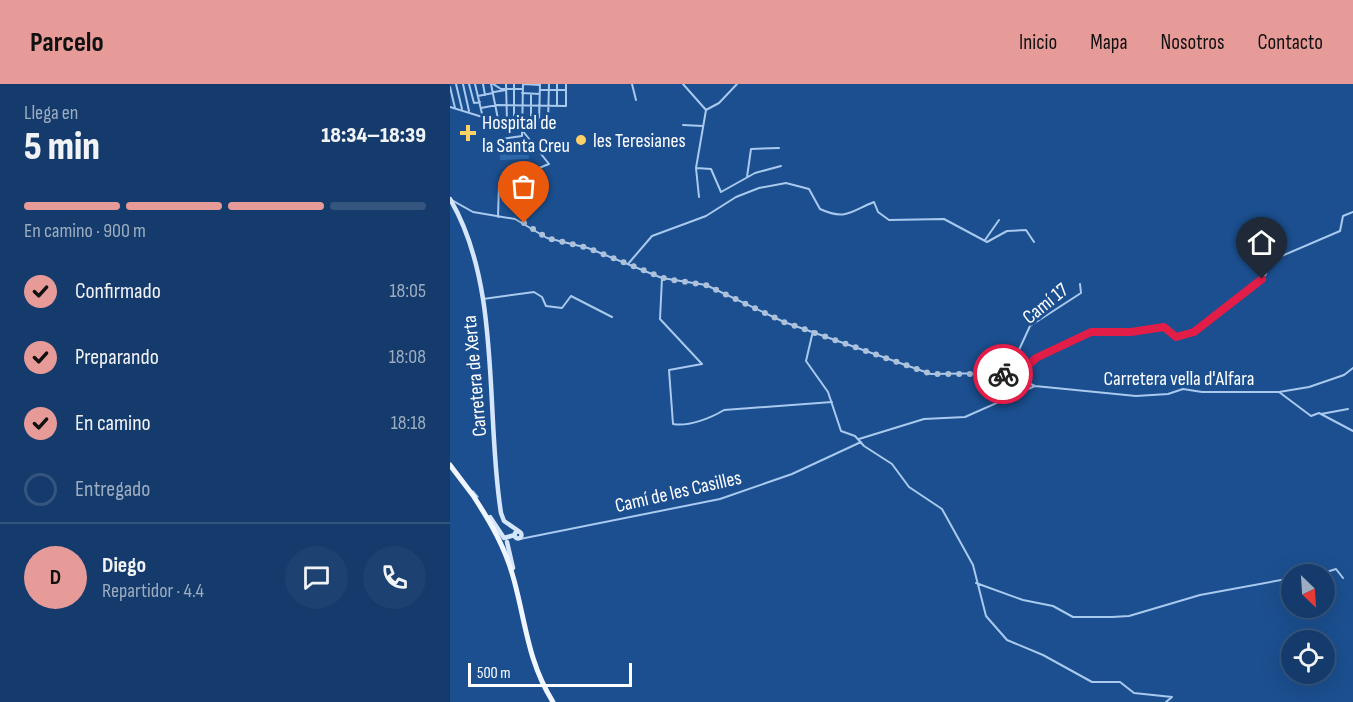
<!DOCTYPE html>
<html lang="es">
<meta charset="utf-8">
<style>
:root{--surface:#143b6b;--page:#1d4271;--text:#f1f3f6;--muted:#9dadc1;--line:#33557e;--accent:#e69b98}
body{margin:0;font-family:"Sofia Sans Condensed",sans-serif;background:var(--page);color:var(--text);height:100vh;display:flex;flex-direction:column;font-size:22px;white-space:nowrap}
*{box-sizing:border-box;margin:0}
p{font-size:20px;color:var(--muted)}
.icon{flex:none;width:33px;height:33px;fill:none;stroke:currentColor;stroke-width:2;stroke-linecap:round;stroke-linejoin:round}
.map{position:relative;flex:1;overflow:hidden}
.panel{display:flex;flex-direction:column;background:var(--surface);width:450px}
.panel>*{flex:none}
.needle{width:39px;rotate:155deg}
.buttons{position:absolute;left:831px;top:480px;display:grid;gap:12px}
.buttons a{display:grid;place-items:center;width:54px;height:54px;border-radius:50%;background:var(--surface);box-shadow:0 6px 24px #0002,0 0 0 2px var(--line);font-size:30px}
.scale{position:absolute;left:18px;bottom:15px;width:164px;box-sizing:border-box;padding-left:6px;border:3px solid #fff;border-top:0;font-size:16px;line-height:21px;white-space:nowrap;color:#fff;-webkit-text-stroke:4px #1b4f8f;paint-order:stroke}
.pin{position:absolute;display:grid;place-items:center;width:51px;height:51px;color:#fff;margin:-62px -26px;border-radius:50% 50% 50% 0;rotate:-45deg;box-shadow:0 0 6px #0007}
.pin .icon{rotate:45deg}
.courier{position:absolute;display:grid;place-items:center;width:60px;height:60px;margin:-30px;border:4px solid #e11d48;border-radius:50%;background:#fff;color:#222;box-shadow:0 2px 8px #0007}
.overview em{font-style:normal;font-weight:800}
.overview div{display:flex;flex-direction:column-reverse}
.overview{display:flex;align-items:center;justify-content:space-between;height:102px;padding:0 24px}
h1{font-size:39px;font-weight:800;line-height:45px}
.bar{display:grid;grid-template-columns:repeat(4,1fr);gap:9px 6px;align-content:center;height:72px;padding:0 24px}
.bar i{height:8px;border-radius:4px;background:var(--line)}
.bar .active{background:var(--accent)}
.bar p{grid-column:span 4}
.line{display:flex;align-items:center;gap:15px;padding:0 24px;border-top:2px solid var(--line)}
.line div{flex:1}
.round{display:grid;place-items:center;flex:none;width:63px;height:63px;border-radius:32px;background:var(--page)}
ol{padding:0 24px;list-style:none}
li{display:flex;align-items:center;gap:18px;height:66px}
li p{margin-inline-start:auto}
li .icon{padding:6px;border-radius:50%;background:var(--accent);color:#111;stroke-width:4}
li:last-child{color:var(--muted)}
li i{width:33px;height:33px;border:3px solid var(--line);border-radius:50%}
header{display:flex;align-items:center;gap:36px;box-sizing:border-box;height:84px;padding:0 30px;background:var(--accent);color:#111}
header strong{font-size:28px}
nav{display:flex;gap:33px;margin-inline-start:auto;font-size:21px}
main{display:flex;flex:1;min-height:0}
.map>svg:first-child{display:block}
</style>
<header>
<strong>Parcelo</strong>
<nav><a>Inicio</a><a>Mapa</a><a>Nosotros</a><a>Contacto</a></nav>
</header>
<main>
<section class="panel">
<div class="overview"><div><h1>5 min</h1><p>Llega en</p></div><em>18:34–18:39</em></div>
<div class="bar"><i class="active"></i><i class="active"></i><i class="active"></i><i></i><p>En camino · 900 m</p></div>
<ol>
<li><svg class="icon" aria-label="check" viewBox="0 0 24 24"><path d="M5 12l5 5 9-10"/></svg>Confirmado<p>18:05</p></li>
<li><svg class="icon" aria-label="check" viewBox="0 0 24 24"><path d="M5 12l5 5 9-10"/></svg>Preparando<p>18:08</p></li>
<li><svg class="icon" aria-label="check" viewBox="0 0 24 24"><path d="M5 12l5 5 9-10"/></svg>En camino<p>18:18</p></li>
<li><i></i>Entregado</li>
</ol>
<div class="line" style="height:108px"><b class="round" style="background:var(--accent);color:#111">D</b><div><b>Diego</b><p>Repartidor · 4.4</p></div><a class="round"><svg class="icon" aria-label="chat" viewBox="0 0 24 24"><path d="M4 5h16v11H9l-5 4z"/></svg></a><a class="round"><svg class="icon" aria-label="phone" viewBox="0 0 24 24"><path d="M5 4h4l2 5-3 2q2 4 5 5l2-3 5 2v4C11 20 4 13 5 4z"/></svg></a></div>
</section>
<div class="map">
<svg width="903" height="618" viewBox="0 0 903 618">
<rect width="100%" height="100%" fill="#1b4f8f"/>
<path fill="#2e69ad" d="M78,57L79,75L50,76L49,59Z"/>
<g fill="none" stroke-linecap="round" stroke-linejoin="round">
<path stroke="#9cc4f0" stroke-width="1.5" d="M23,407L28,413"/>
<path stroke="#a9c9ee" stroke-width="2" d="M6,0L12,25
M13,0L19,27
M19,0L24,19L30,18
M25,0L33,34
M33,0L35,11
M41,0L48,35
M43,0L51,5H72
M56,0L57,37
M73,0L90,1
M182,0L186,16
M233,0L256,26L246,84L249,113
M0,3L5,24
M90,6H116
M44,8L56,6
M72,9L90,10
M28,12L43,9
M107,21V0
M0,23L42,36L98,38L99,0
M31,24L47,21L116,22V0
M256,26L269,19L287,0
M64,37V0
M81,38V10
M89,38L90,0
M233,41L253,42
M52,55L72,52L73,0
M246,84L261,85L271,108L305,89L331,82
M297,93L301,65L329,64
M0,115L23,128L65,135L97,154L138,164L212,194L256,201L334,238L481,290L545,289L566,293L585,302L686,312L718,310L733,305L752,308H829L859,303L894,291L903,284
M48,133L49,100L99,80L72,46
M535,156L549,136
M178,180L202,152L256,132L286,113L309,104L336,99L359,105L370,125C396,137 401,127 424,118L428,128L439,136L494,135L537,158L557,147L576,146L584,158
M212,194L210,235L252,280L219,286L223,340C238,343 261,334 274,326L382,318
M33,215L84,208L92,213L96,222L112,224L121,212L162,233
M363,247L356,277L378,308L391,347L405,352L414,362L442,380L459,403L492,425L523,481L536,532L557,556L593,571L642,598H670L684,609L722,613L716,618
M561,291L562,281L580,242L631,209L630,200
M566,293L586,274L641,248H681L714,243L726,253L744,248L812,195L816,190L813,180L890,147L893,132L903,128
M829,308L861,332L869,329L903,347
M871,330L898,325
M409,355L474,335L515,333L585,302
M70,455L270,415L342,390L411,358
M870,490L886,485L893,494
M526,499L573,516L603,522L623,533H662L679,532L750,511L842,494"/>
<path stroke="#d6e6fa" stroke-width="4.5" d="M0,115C52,203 35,330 51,429L54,437L70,448
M40,433L54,454L65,451
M64.5 451a3.5 3.5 0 1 1 7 0a3.5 3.5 0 1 1-7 0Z
M57,458L63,484"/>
<path stroke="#f0f6ff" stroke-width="5" d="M0,381L25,414
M24,413C41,439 56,465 64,496C76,540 78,578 103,618"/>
</g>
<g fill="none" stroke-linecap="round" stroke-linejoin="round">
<path stroke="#afc1d8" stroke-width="6" stroke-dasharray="0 10.8" d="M74,139L97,154L138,164L216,195L256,201L334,238L481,290H553"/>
<path stroke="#e11d48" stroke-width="8" d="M553,290L566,293L586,274L641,248H681L714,243L726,253L744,248L812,195"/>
</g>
<g fill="#ffd166" stroke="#1b4f8f" stroke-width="2">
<path d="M15 40h6v6h6v6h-6v6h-6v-6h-6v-6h6z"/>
<circle cx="131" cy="56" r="6"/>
</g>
<g text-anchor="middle" stroke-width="6" stroke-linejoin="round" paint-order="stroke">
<g font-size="20" fill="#fff" stroke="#1b4f8f" text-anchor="start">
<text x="32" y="45">Hospital de<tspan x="32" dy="23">la Santa Creu</tspan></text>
<text x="143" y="63">les Teresianes</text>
</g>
<g font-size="20" fill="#fff" stroke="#1b4f8f">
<text transform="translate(595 219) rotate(-39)" y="7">Camí 17</text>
<text transform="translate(24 292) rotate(-95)" y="7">Carretera de Xerta</text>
<text x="729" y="301">Carretera vella d'Alfara</text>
<text transform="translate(228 407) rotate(-13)" y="7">Camí de les Casilles</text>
</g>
</g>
</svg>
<div class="buttons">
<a><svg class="needle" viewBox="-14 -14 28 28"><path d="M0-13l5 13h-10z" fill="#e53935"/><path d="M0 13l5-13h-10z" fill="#9dadc1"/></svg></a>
<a><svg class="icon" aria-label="locate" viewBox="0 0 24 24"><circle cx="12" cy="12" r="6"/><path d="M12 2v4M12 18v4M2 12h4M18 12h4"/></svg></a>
</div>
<div class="scale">500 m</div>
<div class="pin" style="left:74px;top:139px;background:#ea580c"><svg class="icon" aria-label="bag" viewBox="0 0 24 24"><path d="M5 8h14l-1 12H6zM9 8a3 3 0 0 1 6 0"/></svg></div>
<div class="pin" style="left:812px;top:195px;background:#1f2937"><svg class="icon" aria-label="home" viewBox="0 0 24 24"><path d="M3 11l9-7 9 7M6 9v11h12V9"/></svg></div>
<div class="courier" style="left:553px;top:290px"><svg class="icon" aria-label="bike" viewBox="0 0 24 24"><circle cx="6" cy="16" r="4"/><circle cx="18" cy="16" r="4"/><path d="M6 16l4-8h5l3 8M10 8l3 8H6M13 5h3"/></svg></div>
</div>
</main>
